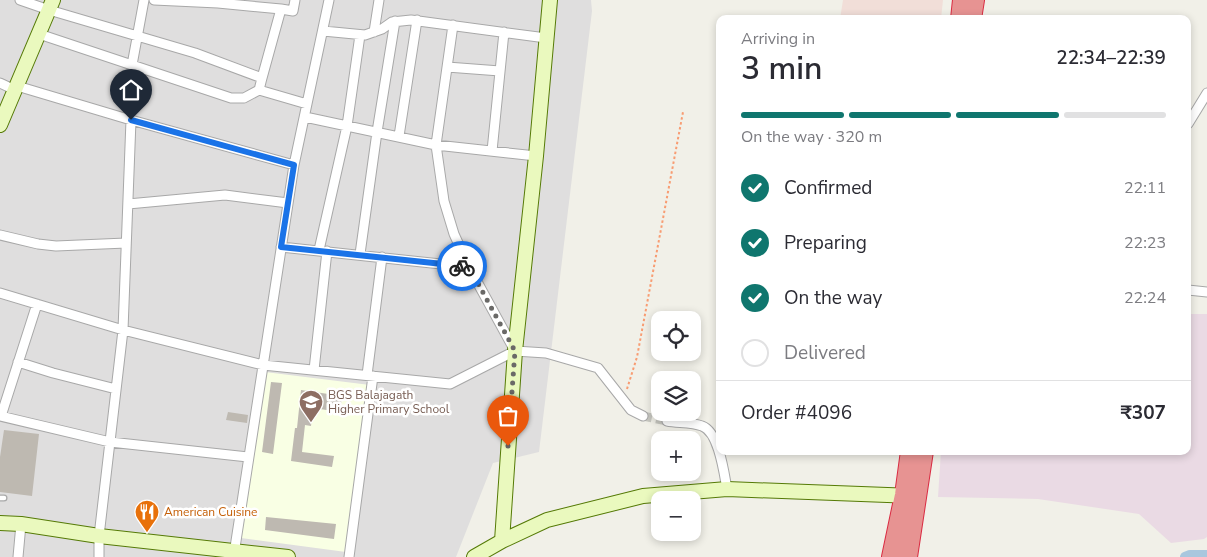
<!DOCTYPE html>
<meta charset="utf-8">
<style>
:root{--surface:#fff;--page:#f2f2f3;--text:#2b2b33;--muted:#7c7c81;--line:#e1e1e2;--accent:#0f766e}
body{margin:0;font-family:"Nunito Sans",sans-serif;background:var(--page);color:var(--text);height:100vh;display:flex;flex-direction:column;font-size:19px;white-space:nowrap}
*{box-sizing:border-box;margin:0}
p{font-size:16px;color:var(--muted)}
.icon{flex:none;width:28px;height:28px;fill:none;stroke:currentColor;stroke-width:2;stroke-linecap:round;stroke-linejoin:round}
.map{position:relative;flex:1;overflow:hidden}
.side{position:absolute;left:716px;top:15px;width:475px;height:440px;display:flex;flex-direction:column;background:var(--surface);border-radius:10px;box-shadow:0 2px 8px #0003}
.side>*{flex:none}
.fabs{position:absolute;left:651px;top:311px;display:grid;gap:10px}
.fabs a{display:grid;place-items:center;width:50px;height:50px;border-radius:10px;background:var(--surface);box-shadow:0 2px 8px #0003;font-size:25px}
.pin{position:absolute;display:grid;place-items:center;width:42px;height:42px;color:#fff;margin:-51px -21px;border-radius:50% 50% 50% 0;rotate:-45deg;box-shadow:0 0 5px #0007}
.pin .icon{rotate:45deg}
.courier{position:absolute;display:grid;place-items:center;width:50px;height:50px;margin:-25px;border:4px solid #1a73e8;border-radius:50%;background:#fff;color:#222;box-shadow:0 1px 6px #0007}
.overview em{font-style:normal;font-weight:600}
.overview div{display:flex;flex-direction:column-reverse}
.overview{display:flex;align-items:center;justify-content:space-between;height:85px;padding:0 25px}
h1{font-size:32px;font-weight:600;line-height:38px}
.bar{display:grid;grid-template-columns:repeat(4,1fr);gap:8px 5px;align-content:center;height:60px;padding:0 25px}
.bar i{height:6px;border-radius:4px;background:var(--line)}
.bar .selected{background:var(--accent)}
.bar p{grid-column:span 4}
.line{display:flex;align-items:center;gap:12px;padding:0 25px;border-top:1px solid var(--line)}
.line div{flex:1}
ol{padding:0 25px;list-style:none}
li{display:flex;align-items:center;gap:15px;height:55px}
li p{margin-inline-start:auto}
li .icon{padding:5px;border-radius:50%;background:var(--accent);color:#fff;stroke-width:4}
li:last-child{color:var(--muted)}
li i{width:28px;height:28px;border:2px solid var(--line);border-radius:50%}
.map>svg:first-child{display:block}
</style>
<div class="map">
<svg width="1207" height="557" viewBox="0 0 1207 557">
<rect width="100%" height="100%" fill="#f1f0e8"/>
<path fill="#dfdede" d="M0,0H591L592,11L539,452L493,463L456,557H0Z"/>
<path fill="#f1ded8" d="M843,0H943L941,19H840Z"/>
<path fill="#eadae4" d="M1188,314H1207V537L1204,539L1171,543L1139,514L1038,499L938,497L941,451H1188Z"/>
<path fill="#f9ffe4" d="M265,372L370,385L346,552L241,538Z"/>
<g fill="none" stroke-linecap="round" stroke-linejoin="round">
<path stroke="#a9c7de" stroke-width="10" d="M1185,557L1190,555H1207"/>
</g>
<path fill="#beb9b1" d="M271,382L282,383L273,454L262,452Z
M301,390L342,396L340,412L313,408L311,426L305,425L302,452L334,456L332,467L291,461L295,428H297Z
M228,412L248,415L247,423L226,420Z
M4,430L39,434L32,496L0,492V457Z
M266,517L336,524L334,539L265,530Z"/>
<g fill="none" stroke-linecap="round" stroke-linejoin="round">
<path stroke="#c7c7c0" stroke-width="9" stroke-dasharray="9 4.5" stroke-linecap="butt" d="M643,416L667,421"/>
<defs>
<path id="lane" d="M0,498H4"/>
<path id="street" d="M20,0L49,10L195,53L262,78L259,90L307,104
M154,0L218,3L281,9
M453,25L436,145L444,201L454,234L469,267L515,351
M323,31L365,35L382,29L392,22L411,20L546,38
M374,32L379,0
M39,34L231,98H244L259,90
M132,65L144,0
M447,67L500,71
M262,78L281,9L293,11L295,0
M0,83L15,90
M17,86L131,120
M305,117L436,145L536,156
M1188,124L1207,93
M399,136L417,20
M492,151L504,32
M128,204L225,195L288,203
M0,235L38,244L56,246L126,243
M281,247L469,267
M319,250L347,126L360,35
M360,254L377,132L395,21
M1188,290L1207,292
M0,293L123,330L263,365L450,384L515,351L546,353L598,368L631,410L643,416
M18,362L53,373L116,389
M314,370L327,251
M367,375L382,257
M0,416L110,442L248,457
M1,416L37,304
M667,421C678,423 692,422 702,426C719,432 724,473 727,489
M234,554L294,165L329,0
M18,557L21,524
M99,557V536L123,330L131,120L294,165
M349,557L373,376"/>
<path id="secondary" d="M0,125L53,0
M0,523L21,524L99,536L288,557
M502,541L515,351L536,156L550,0
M474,557L502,541L547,520L643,496L727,489L914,496"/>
<path id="highway" d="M960,19L962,0
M972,19L975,0
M891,557L904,495L910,451
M908,557L924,451"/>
</defs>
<use href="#lane" stroke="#a8a8a8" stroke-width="7"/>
<use href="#street" stroke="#a8a8a8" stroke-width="11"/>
<use href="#secondary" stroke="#557a06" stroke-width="16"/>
<use href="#highway" stroke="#da2b42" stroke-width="20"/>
<path stroke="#f89c72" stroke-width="2" stroke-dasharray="2.5 2.5" stroke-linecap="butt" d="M627,389L637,357L683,112"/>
<use href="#lane" stroke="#fff" stroke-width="4.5"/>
<use href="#street" stroke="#fff" stroke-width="9"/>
<use href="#secondary" stroke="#eaf9be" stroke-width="14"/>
<use href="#highway" stroke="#e79392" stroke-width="18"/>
</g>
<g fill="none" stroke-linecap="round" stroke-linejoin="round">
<path stroke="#6a6967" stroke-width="5" stroke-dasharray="0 9" d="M462,266L469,267L515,351L508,446"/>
<path stroke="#1a73e8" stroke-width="6" d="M131,120L294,165L281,247L462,266"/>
</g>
<defs>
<symbol id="school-pin" viewBox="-11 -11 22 30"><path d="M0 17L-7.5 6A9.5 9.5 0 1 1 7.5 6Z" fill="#8d6e63" stroke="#fff"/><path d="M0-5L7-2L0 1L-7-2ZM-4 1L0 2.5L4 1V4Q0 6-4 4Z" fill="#fff"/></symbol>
<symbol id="restaurant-pin" viewBox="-11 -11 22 30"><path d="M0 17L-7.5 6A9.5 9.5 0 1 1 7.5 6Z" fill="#e8710a" stroke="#fff"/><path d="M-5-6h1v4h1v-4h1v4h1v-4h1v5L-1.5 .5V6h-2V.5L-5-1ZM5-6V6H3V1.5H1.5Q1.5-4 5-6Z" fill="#fff"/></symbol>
</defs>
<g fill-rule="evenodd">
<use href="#school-pin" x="297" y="388" width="28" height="38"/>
<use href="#restaurant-pin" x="133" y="498" width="28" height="38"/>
</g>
<g text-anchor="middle" stroke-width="5" stroke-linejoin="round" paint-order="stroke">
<g font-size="12" fill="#785e54" stroke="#fff" text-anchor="start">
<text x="328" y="399">BGS Balajagath<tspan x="328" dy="14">Higher Primary School</tspan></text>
</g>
<g font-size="12" fill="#c56008" stroke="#fff" text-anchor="start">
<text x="164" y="516">American Cuisine</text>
</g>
</g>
</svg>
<div class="fabs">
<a><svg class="icon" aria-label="locate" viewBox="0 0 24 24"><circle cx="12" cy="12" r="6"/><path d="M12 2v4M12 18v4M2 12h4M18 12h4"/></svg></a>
<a><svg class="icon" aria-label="layers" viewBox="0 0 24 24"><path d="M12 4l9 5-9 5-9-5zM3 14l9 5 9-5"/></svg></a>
<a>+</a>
<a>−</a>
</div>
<div class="pin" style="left:508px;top:446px;background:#ea580c"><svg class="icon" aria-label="bag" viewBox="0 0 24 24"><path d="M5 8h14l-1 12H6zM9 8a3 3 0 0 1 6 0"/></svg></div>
<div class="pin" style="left:131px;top:120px;background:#1f2937"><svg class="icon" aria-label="home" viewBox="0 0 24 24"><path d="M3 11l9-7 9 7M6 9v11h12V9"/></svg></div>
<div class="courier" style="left:462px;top:266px"><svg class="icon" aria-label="bike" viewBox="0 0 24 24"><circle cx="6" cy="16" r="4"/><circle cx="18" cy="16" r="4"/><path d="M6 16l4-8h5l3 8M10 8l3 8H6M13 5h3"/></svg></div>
<section class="side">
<div class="overview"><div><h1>3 min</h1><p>Arriving in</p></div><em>22:34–22:39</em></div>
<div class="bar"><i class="selected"></i><i class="selected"></i><i class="selected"></i><i></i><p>On the way · 320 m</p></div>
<ol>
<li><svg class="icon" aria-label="check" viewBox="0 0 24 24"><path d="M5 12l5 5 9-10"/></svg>Confirmed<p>22:11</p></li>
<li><svg class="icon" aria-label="check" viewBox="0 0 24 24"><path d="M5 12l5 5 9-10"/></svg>Preparing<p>22:23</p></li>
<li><svg class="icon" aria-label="check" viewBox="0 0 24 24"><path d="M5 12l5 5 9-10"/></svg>On the way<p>22:24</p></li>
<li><i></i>Delivered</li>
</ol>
<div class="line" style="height:65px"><div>Order #4096</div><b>₹307</b></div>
</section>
</div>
